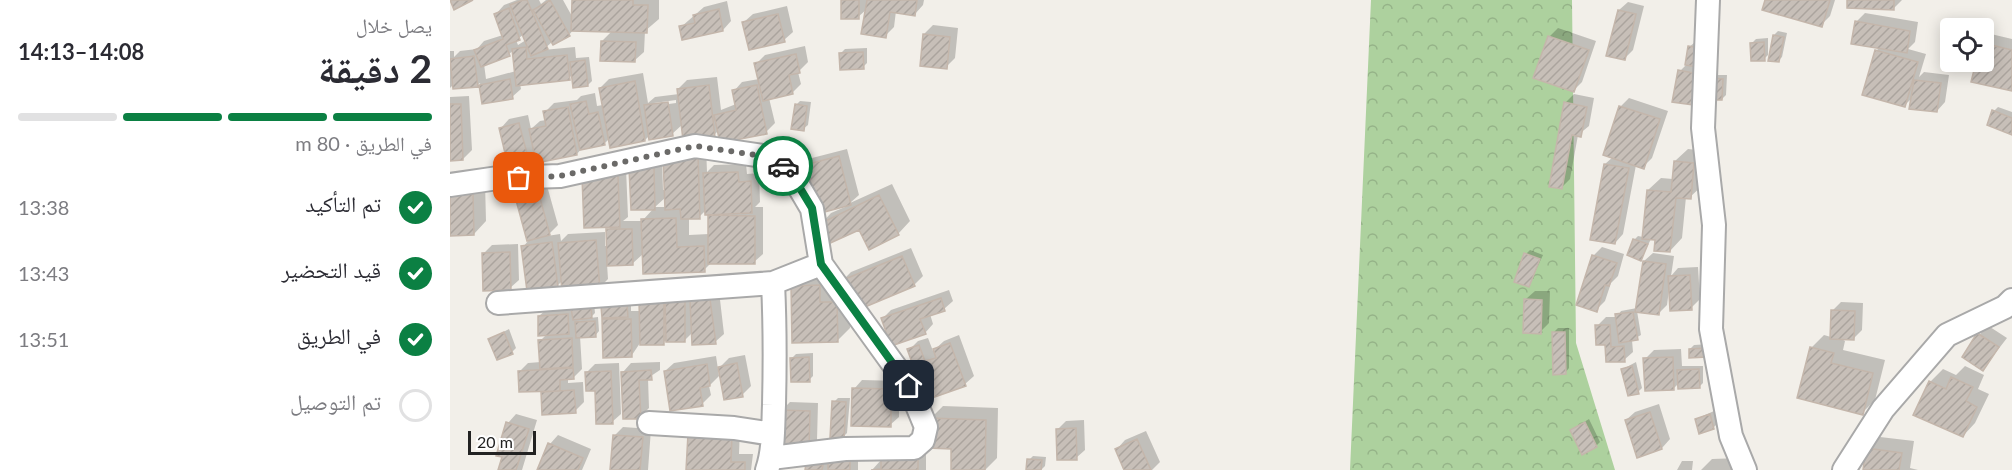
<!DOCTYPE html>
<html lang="ar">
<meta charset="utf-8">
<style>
:root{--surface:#fff;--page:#f7f7f7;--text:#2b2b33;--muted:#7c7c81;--line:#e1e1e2;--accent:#0b8043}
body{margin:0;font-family:Lato,"Noto Naskh Arabic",sans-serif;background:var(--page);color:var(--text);direction:rtl;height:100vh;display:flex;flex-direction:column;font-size:22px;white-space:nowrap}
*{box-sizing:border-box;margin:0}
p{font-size:20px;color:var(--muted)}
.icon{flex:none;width:33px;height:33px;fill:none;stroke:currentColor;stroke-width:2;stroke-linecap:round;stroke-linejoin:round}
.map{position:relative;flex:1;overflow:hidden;direction:ltr}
.details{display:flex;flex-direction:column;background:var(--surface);width:450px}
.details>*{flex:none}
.fabs{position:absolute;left:1490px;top:18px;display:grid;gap:12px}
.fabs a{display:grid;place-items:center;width:54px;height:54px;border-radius:6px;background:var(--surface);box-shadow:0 3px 15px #0003;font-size:30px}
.scale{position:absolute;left:18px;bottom:15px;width:68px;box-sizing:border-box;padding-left:6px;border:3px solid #222;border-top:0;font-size:16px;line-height:21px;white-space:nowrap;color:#222;-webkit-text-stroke:4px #fff;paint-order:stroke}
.pin{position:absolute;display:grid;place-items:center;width:51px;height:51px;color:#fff;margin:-26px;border-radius:12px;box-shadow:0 3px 9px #0006}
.courier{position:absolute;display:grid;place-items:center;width:60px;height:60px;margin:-30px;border:4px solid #0b8043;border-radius:50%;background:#fff;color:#222;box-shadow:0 2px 8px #0007}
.summary em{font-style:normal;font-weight:700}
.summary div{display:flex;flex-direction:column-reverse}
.summary{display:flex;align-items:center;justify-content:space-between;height:102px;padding:0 18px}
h1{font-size:39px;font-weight:700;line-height:45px}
.bar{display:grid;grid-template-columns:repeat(4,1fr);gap:9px 6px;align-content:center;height:72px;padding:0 18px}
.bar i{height:8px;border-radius:4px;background:var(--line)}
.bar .current{background:var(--accent)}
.bar p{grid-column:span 4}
ol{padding:0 18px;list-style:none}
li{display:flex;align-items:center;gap:18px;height:66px}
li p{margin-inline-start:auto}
li .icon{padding:6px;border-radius:50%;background:var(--accent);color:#fff;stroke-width:4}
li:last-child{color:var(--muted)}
li i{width:33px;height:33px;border:3px solid var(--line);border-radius:50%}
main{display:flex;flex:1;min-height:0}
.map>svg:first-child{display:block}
</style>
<main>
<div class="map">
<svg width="1562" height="470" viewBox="0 0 1562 470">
<defs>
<pattern id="forest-crowns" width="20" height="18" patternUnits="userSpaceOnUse" patternTransform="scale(1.5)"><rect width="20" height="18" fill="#add19e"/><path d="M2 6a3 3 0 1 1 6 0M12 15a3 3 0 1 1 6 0" fill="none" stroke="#95b388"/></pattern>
<pattern id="building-hatch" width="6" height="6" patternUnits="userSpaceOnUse" patternTransform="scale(1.5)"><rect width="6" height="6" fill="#c7bfb8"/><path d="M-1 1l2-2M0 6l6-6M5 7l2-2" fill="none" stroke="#aba49e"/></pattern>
</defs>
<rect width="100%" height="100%" fill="#f2efe9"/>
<path fill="url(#forest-crowns)" d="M921,0H1122L1126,343L1165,470H900Z"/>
<path fill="#0003" fill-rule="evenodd" d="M67,0H89L91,4L96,0H113L123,18L124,0H209V19L195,31L194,52L185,60L152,41L163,30L124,29L119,35L102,42L93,50L125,47L126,58L139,57L142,81L138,85L122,75L119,78L70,84L71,89L62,97L33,102L30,83L27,85L4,84L0,88V51H4V57L10,51L27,49L34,41L53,35L46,14L54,5ZM73,35L76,40L68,45L66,40ZM64,50L66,71L36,79L34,64L59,54Z
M393,0H474L473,5L465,14L446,11L444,27L435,36L417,9L408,17Z
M1317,0H1385L1380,16L1371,25Z
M1398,0H1452L1443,9Z
M277,1L281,21L273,30L231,27L254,7Z
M1178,2L1194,6L1183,50L1174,59L1169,10Z
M337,6L343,32L334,40L294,22L303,14Z
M1415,13L1468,22L1465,42L1458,49L1476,54L1469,77L1474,72L1499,75L1495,102L1487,111L1463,97L1455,105L1426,51L1430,47L1406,22Z
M483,25L508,28L505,58L496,67L474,34Z
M1108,28L1146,41L1132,82L1123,91L1099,37Z
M1328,31L1337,33L1332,57L1328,61L1324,35Z
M1541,34L1562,39V89L1523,81L1528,62H1533V42Z
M1318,38V55L1314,59L1302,43L1306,39Z
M1244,43L1253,44L1251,95L1230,71L1237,64L1239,47Z
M355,46L358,62L348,72L351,84L342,93L319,98L325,123L316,132L269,130L264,135L233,124L222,134L200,135L195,140L159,139L155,143L132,148L127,154L86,157L79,164L51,128L59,119L78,115L81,129L90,121L96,120L95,112L104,103L127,100L131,96L145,93L147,106L153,105L150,88L159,79L193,73L198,103L205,97L229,94L228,89L237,80L267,77L271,110L286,104L284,91L292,82L309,79L306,64L315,55ZM226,100V103L204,106V103Z
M417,48V63L413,67L391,53L395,49Z
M1267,75H1277L1276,95L1272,99L1263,79Z
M1124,94L1144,98L1139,126L1128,135L1120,179L1111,188L1115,103Z
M19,96L22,150L13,159H0V97Z
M1179,98L1218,111L1202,158L1193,167L1186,165L1173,234L1165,243L1155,164L1163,157L1170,107Z
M350,101L361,102L358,125L353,129L346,105Z
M1548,107L1562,112V133L1544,111Z
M256,146L257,172L264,165L296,164L297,174L309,173L310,202L305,207H313V254L304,262H262L254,270L194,253L182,264H157L158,279L149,288L112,281L107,286L73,247L78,241L65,190L94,175L108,225L97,236L110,234L111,241L118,234L155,232V246H158V230L162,226L134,178L176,168L178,217L173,221H192L204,208L181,169L212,159L213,190H216ZM216,197V207H205ZM256,210L260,213L259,234L239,235V218L249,217Z
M397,149L409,195L400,203L442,184L460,221L448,234L409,228L369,226L381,213L395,207L353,166L362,158Z
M1238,149L1256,151L1253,185L1240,197H1236L1232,238L1220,251L1207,239H1201L1191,259L1184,240L1188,236L1193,237L1198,190L1211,178L1223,179L1225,161Z
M35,182L36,221L24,234H0V184Z
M68,244L69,280L60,288L33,254L42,245Z
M1152,247L1174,254L1168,276L1161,283L1155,301L1146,310L1143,256Z
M461,248L473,276L464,285L399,300L400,328L388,340L343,286L355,274L392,281L401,272Z
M1080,250L1093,255L1079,285L1076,254Z
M1203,253L1224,256L1221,276L1228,268L1248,267L1250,299L1241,308L1219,290L1217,305L1208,314L1187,311L1191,335L1182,340L1183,352L1174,360L1156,343L1147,326L1156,317H1167L1171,311L1187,308L1194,261Z
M499,290L503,301L494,309L480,314L483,324L475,333L432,319L441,310Z
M269,291L274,334L265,342L243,332L235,340L190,343L182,355L154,320L157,317L153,307L181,302V311H191V302Z
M1085,291H1100L1099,323L1090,332L1076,299Z
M1391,302L1413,303L1412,330L1403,339L1390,338L1395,341L1393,350L1435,360L1425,400L1412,413L1361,348L1374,335L1381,337L1382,311Z
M144,303L145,313L140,318L148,317L149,331L145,336H130L132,369L123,378H118V383L133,382L134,402L125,411L93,413L92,390L70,371L78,363L91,362L90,341L97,334L89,316L98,308Z
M1537,325L1557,338L1533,369L1514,356Z
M1108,328H1119V368L1115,373L1104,332Z
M59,329L66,348L62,352L40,339Z
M509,335L524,376L515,384L477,398L459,350L468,341L478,338L483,351L494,341Z
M1260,344V352L1240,349L1244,345Z
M1231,349L1232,366H1253V383L1249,387L1229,383L1223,389L1195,359L1204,350Z
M363,353V376L359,380L342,358L346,354Z
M295,355L301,386L292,395L270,367L279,358Z
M266,356L269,376L259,386L261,395L252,404L215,371L224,363Z
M210,362V370L198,378L199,408L190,417L173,372L181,363Z
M1186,362L1192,388L1188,392L1173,369Z
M169,363L171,414L162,422L137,372L145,364Z
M1515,366L1534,375L1528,389L1539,394L1525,423L1513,436L1480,382L1493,369L1506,375Z
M412,380L449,381V417L440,425L404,389Z
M388,398H400L397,433L393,437L384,402Z
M340,402L368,403L367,440L358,449L331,411Z
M1209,404L1220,439L1212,448L1176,420L1185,412Z
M493,406L548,408L547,458L535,470H502L503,447L480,419Z
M1264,411L1267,424L1263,428L1246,419Z
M66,414L87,420L72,470H49L58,423Z
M1139,419L1150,442L1146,446L1121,430Z
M634,420L635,450L626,458L608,429L616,421Z
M173,427L201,429L198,470H162L164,436Z
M290,427L289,454H303L301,470H238Z
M696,431L710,462L702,470H676L667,449L675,440Z
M108,435L141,449L132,470H88L100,444Z
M1430,437L1464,441L1460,468L1468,470H1415L1418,449Z
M408,446V470H357L358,464Z
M476,446V470H422L431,460Z
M583,456L596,457L595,466L591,470L578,469L579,460Z
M1290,458V470H1251L1262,459Z
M1232,461H1243L1242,470H1227Z"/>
<path fill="url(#building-hatch)" stroke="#c4b6ab" stroke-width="1.5" d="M0,0H23L4,10Z
M73,0H77L98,49L81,56L60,5Z
M100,0L120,36L103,45L83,10Z
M122,0H183V5H198L197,33L121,31Z
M391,0H409V19H391Z
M417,0H467L465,16L440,12L436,38L411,34Z
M1315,0H1380L1372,27L1312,10Z
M1397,0H1444V10L1397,8Z
M59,8L70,40L56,45L60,56L31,67L24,50L53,39L44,14Z
M269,9L273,31L232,40L229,26L245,23L243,15Z
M1168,10L1186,14L1175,60L1156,56Z
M328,14L335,42L299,50L292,22Z
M1405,21L1460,31L1457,53L1401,44Z
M473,34L500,37L497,69L470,66Z
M1323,35L1334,37L1329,62L1318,61Z
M1098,36L1139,50L1124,92L1083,78Z
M151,41L186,42L185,62L150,61Z
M1314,42L1315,61H1301L1300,43Z
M1533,43L1562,50V91L1521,82L1526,62H1533Z
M1238,46L1250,48L1247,67L1235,65Z
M76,47L77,59L117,55L120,80L66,86L62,49Z
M1425,50L1468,62L1455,107L1412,95Z
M413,52L414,69L390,70L389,53Z
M346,54L350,73L339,75L343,94L313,101L304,63Z
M24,56L28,87L3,89L0,59Z
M135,60L138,86L123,88L120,62Z
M1228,70L1249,74L1243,105L1222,102Z
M1262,78L1273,79L1272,100H1261Z
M60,79L63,99L32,104L29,85Z
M1464,80L1491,83L1487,112L1459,109Z
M185,81L195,141L160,148L149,88Z
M259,85L265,137L233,140L227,89Z
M307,85L317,134L270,143L264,115L286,110L282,90Z
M136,101L139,114L148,112L155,145L130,150L120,104Z
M218,102L223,136L199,140L194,105Z
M1114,102L1137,107L1131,137L1122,135L1112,189L1099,187Z
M0,104H11L13,160L0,161Z
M345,104L357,106L354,131L341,129Z
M1169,106L1210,119L1194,169L1153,155Z
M118,107L127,155L86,163L79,129L96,126L93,111Z
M1542,110L1562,118V135L1537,125Z
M69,123L80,165L59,170L49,128Z
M213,155H248L250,219H231L230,209L215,210Z
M389,156L401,205L363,215L351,166Z
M1224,161L1244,163L1241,199L1226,198L1220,252L1204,251L1205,240L1192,239L1197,190L1221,192Z
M1154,164L1179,168L1165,244L1140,240Z
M204,167L205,210H181L179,168Z
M288,172L289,182L301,181L302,213L255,215L253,173Z
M168,176L170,227L134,228L132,177Z
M86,183L100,235L77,241L63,189Z
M23,194L24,235L0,236V195Z
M429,195L449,235L419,250L409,230L376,245L367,225Z
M258,215L305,216V264H258Z
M226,218L227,247L254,246L255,272L193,274L191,219Z
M156,229H182L183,265L157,266Z
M1183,239L1198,244L1191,261L1177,255Z
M146,240L150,289L112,292L108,243Z
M102,242L108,287L77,291L71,246Z
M60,252L61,290L33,291L32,253Z
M1074,253L1090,259L1079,287L1064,282Z
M1142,255L1167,263L1159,286L1155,285L1147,312L1126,305Z
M452,256L465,286L403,312L390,281Z
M1193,261L1216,264L1209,315L1185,312Z
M1240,275L1242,310L1220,311L1218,276Z
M370,285V302H387L388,342L342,343L341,286Z
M235,297V342H216L215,298Z
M491,298L495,311L470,319L476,334L441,346L431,318Z
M260,299L266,344L242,345L240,300Z
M1074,299L1092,300L1091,334L1073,333Z
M189,301H214V345H190Z
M177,305L178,317L152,318L151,306Z
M141,306L142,318L123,320L121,308Z
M1381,310L1405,311L1404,340L1380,339Z
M1183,312L1188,340L1169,343L1165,314Z
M118,314L119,334L88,336V316Z
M152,319H181L182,357L153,358Z
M145,321L146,337L126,338L125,322Z
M1145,325H1160L1161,347L1174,346L1175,362H1156L1155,345H1146Z
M54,332L63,354L47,360L38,339Z
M1102,332H1115L1116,374L1103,375Z
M1527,333L1549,347L1533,371L1512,357Z
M122,338L123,367L90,369L88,340Z
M500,343L516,386L476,400L457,349L469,345L475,361L486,358L483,349Z
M1360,347L1384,353L1381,363L1423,373L1413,415L1347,398Z
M1256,348L1257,357L1239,358V349Z
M359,357L360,382H341L340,358Z
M1223,357L1224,390L1195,391L1193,358Z
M287,363L293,397L274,400L268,367Z
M257,364L260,386L250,388L253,406L220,411L214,371Z
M1182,366L1189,394L1178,396L1171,369Z
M123,368L124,379L110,380V391L69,392L68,371Z
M1249,369L1250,388L1228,389L1227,370Z
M201,370L202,380H189L191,419H173L171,372Z
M161,371L163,424H146L145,391H136L135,372Z
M1501,377L1523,387L1516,401L1527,407L1513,437L1463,415L1479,381L1496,389Z
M402,388L441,389V427L401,426Z
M124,390L126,413L92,415L91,392Z
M382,401L396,402L394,439L380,438Z
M330,410L360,411L359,450L328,449Z
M1200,412L1212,449L1187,458L1175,420Z
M1260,414L1264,429L1249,434L1245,419Z
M479,418L536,420L535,470H501V449L478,448Z
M56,422L79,429L66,470H48L52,457L46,456Z
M1135,422L1147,447L1132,455L1120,430Z
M626,428L627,460H607L606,429Z
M238,434L282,435L281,462H295V470H236Z
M163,435L193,437L190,470H160Z
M687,439L701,470H674L665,449Z
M98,443L133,458L128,470H87Z
M1416,448L1452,453L1449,470H1413Z
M431,453L468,454V470H421L431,469Z
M378,454H400V470H378Z
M577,459L592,460L591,470H576Z
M356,463L373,465L372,470H355Z"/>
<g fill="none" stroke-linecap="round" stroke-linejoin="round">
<defs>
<path id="street" d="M1258,0L1253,128L1264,225L1261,329L1281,436L1295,470
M0,185L48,178L110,176L245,146L320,157L339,170L362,209L371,264L459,386L476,427L473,440L464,448L395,449L321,458
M48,303L323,283L371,264
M199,423L284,428L322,434
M317,470C324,450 323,426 324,405C325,364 325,324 323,283
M1394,470L1433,409L1497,335L1555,307L1562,300"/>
</defs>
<use href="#street" stroke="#a9a9a9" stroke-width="26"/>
<use href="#street" stroke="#fff" stroke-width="22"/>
</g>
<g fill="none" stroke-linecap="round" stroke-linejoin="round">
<path stroke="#6b6a68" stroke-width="6" stroke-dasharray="0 10.8" d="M69,178L110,176L245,146L320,157L333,166"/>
<path stroke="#0b8043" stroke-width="8" d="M333,166L339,170L362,208L371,264L459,386"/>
</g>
</svg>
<div class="fabs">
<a><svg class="icon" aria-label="locate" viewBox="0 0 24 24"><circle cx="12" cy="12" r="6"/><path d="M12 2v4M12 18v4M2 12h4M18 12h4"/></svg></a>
</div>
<div class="scale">20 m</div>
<div class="pin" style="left:69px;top:178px;background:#ea580c"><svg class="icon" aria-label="bag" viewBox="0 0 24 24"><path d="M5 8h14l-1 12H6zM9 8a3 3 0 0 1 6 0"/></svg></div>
<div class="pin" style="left:459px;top:386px;background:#1f2937"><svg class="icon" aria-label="home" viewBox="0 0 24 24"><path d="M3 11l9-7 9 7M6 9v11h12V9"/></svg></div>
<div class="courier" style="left:333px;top:166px"><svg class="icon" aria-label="car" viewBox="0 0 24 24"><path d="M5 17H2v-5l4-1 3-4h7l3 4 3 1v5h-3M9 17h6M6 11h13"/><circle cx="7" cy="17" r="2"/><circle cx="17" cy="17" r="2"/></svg></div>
</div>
<section class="details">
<div class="summary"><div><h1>2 دقيقة</h1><p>يصل خلال</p></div><em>14:08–14:13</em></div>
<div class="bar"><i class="current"></i><i class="current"></i><i class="current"></i><i></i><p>في الطريق · 80 m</p></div>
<ol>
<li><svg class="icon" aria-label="check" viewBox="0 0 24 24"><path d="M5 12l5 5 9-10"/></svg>تم التأكيد<p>13:38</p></li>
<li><svg class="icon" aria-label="check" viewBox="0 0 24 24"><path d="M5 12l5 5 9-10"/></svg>قيد التحضير<p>13:43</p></li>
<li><svg class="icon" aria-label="check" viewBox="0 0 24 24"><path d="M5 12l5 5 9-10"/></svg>في الطريق<p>13:51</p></li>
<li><i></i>تم التوصيل</li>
</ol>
</section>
</main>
